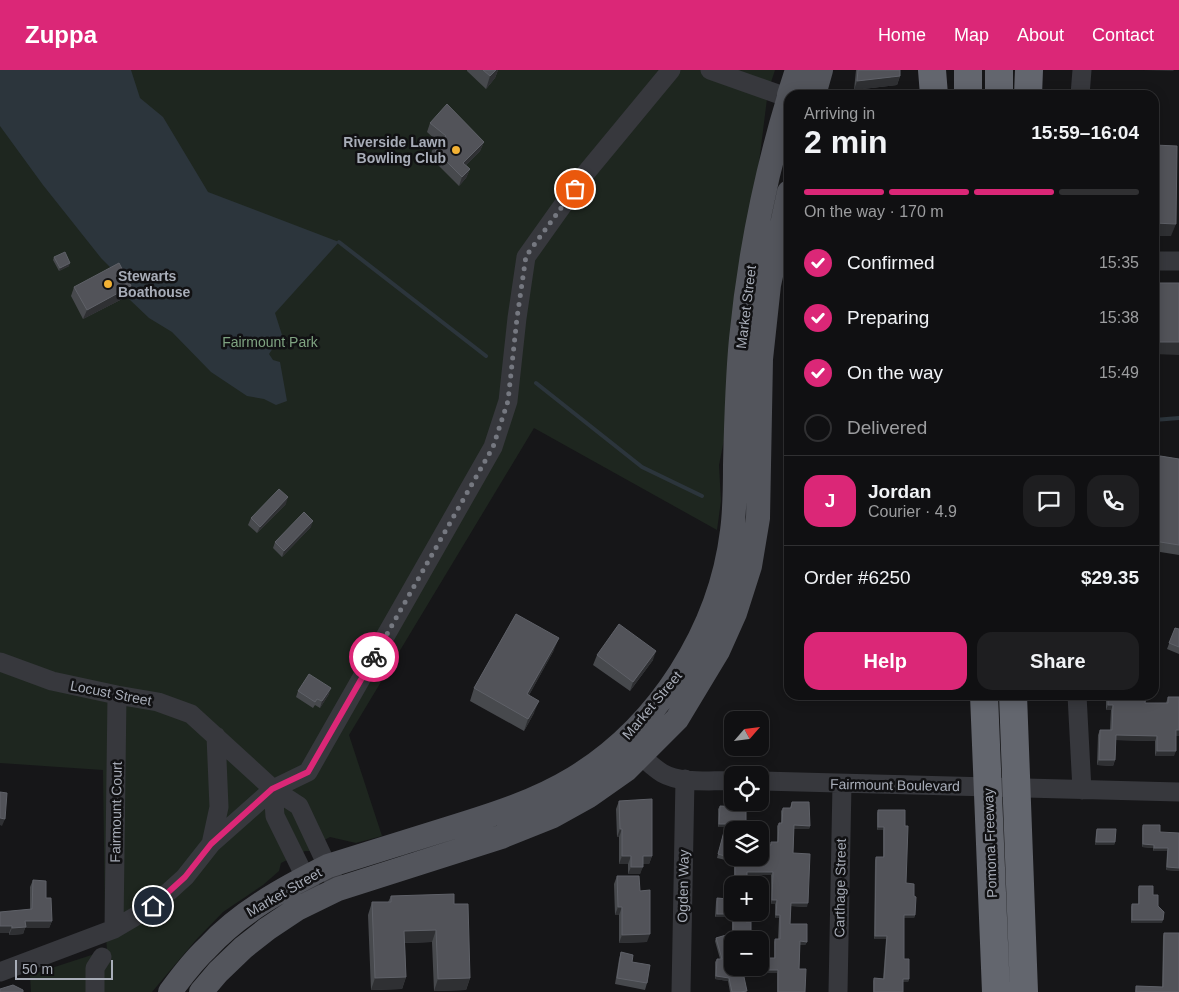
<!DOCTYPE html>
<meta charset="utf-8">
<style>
:root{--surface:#101012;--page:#1e1e20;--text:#f1f3f6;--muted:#9c9d9f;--line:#303032;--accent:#db2777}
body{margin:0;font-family:Helvetica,sans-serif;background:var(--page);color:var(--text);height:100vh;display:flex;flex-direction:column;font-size:19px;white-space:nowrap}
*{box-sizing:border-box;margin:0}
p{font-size:16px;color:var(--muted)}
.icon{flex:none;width:28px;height:28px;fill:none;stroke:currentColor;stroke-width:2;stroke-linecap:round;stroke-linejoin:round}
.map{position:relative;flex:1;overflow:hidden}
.side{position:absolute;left:784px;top:20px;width:375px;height:610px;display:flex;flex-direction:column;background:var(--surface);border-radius:15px;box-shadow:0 2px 12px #0003,0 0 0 1px var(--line)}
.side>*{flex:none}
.needle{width:32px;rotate:62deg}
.buttons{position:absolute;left:724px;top:641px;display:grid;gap:10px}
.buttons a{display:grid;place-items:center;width:45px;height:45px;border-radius:10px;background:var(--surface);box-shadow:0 2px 12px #0003,0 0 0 1px var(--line);font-size:25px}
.scale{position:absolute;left:15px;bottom:12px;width:98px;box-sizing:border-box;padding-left:5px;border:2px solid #a8adb8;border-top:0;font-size:14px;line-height:18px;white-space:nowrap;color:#a8adb8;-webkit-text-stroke:4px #111113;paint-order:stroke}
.pin{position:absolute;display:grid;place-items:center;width:42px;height:42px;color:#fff;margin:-21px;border:2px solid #fff;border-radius:50%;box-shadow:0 1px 5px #0007}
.courier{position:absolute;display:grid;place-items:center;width:50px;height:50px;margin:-25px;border:4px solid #db2777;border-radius:50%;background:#fff;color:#222;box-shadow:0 1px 6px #0007}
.head em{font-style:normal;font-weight:600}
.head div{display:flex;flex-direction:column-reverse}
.head{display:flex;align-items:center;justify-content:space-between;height:85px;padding:0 20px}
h1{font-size:32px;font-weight:600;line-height:38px}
.bar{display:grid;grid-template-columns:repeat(4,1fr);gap:8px 5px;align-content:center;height:60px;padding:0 20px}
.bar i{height:6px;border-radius:4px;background:var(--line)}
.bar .current{background:var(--accent)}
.bar p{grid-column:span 4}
.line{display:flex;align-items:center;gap:12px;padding:0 20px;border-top:1px solid var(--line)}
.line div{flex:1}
.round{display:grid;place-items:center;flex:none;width:52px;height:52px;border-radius:15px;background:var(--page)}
ol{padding:0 20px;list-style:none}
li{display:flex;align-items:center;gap:15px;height:55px}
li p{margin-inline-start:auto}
li .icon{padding:5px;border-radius:50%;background:var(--accent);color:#fff;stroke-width:4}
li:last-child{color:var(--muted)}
li i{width:28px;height:28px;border:2px solid var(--line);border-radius:50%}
.action{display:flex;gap:10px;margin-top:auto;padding:10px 20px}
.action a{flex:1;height:58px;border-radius:15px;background:var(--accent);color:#fff;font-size:20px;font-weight:600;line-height:58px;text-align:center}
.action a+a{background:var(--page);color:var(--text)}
header{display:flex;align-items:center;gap:30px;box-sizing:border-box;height:70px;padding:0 25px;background:var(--accent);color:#fff}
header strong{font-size:24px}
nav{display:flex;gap:28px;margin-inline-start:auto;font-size:18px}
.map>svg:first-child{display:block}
</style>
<header>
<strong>Zuppa</strong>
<nav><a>Home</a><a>Map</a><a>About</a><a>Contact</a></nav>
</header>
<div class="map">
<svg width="1179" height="922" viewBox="0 0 1179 922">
<rect width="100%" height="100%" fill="#161618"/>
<path fill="#1e261f" d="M0,0H775L768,21L724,370L719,395L721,431L717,460L534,358L349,665L382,766L356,773L330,767L313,776L311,781H305L281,793L279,801L263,815L223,842L195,871L152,922H31L30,905L107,880L105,854L103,700L0,693Z"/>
<path fill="#2c353c" d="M0,0H131L140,28L163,47L208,122L339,172L275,243L282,265L269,284L273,290L280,292L287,331L276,335L264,329L247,326L211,302L172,262L149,248L129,229L133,227L117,198L113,200L101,188L43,115L0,56Z"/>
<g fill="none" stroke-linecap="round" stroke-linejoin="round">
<path stroke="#2c353c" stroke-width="4" d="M339,172L486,286
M536,313L642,397L702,426
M1154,350L1179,348"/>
<path stroke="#37383d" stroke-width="19" d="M710,0L789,28
M1080,25L1082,0
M1154,191H1179
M0,592L52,611L117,625L158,632L191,644L273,719L299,736L338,819
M1077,625L1082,720
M632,677C641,686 651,696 662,703C681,714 711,710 732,711
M760,711L1179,722
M273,719L275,746L316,829
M211,774L219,737L216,666
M114,859L117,625
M0,902L114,859L153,836L185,807L211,774L273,719L308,702L493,377L508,331L517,248L526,187L585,104L671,0
M95,922V898L102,887
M681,922L685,709
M838,922L842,714"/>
<path stroke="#53555c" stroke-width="24" d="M789,25L797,0
M814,25L821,0
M170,922C181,907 193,891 207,878C240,842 284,818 328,796C369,783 411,770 453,757C495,744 536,731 574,708C659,656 720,560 732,461C735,439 735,417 735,395C736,353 737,311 741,269C749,187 765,106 789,27
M201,922L218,902L243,878L267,859L297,839L338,819L501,767L553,746L589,726L626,700L677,649L718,581L735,543L750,496L758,448L761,289L769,215L789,122"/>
<path stroke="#63666e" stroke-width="28" d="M932,0L934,25
M968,0V25
M999,0V25
M1028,25L1029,0
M984,625L996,922
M1013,625L1024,922"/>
</g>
<path fill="#47494d" d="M467,0H498L495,8L486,19L467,1Z
M856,0H900V6L897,15L854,20Z
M430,53L484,72L480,81L466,95L470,99L466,108L459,116L430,87L433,78L439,73L427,62Z
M54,187L69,196L59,201L53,190Z
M131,216L128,226L83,249L71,226L74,217Z
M1154,385L1179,389V485L1154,481Z
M286,434L257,463L248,455L251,448Z
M311,457L282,487L273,478L275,472Z
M1175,558L1179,559V584L1167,579Z
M554,580L529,625L534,643L524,661L470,631L474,618Z
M597,585L653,590L630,621L593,595Z
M298,621L329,624L320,638L315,635L313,638L296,627Z
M1106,625H1121V626L1145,633H1166L1168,627L1176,666L1174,686H1155V671L1116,670L1115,690L1113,696L1097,695L1098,665L1100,660H1110L1111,640H1106Z
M619,731L652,786L649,794H643L640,804H628V794H619V767H617L616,739Z
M792,732L810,756L809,759H794L793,783L807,837L791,836L790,854L807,872L805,875H800L799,899L805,922H777V903H767V891L768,888H774V872L775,869H778L779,848H775V834H771V805H747V842L732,870L744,907L746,922H730L728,911L715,909V892L717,889H720L715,871L716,868L732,864V847H715L716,832L717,828L728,829L729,816L730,813H734V792L717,788L725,757H718V739L720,736L746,737L732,788L770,775L771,772H777V756L779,753H781V741L783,738H790Z
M878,740L906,813L914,826L915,845L914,848H904V889L909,909L908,912H903V922H873V911L874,908L883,909L886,869H874L875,790L876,787H883V760H877V743Z
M1143,755L1160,762L1179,801L1166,800L1167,781H1153V778L1142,777V758Z
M1097,759L1115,772L1114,775H1095L1096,762Z
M617,806L640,821L647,872L619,873V845H615L614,814Z
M33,810L46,828L52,851L49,858H25L23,864L9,865V863H0L30,840V817Z
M1139,816L1153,825L1158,836L1162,853H1131V837L1132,834H1138V819Z
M391,826L454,834L470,908L466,920L434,921L432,872L405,873L406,907L402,919L371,920L368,845L372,832H388Z
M1164,863L1179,899V922H1135L1136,916L1162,917L1163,866Z
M621,882L632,892L647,913L645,920L615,914L619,889Z"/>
<path fill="#2f3033" d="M496,0H498L495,8L486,19L490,6Z
M1143,0H1174L1173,1Z
M900,6L897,15L854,20L857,11Z
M484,72L480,81L459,102L463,93Z
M470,99L466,108L459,116L462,107Z
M1154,153L1176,154L1171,166H1154Z
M70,193L69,196L59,201L60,198Z
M131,216L128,226L83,249L87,240Z
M1154,272H1179V285L1154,284Z
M288,427L286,434L257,463L260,457Z
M313,451L311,457L282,487L284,481Z
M559,568L554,580L523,636L527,624Z
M656,581L653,590L630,621L633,612Z
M331,618L329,624L320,638L322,631Z
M539,631L534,643L524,661L528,649Z
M1108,635H1113L1111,640H1106Z
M1176,660H1179V666H1174Z
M1116,665L1157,666L1155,671L1114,670Z
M1157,681H1176L1174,686H1155Z
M1099,690H1115L1113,696L1097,695Z
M0,748L5,749L2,756L0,755Z
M719,754H726L725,757H718Z
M794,755L810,756L809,759H793Z
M878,757H884L883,760H877Z
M620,759H622L619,767H617Z
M1096,772H1115L1114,775H1095Z
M1143,774L1154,775L1153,778L1142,777Z
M1154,778H1168L1167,781H1153Z
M622,786H631L628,794H619Z
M643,786H652L649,794H640Z
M631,797H643L640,804H628Z
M1167,797L1179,798V801L1166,800Z
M747,802H773L771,805H746Z
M772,830H777L775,834H771Z
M791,833H808L807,837L790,836Z
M618,837H622L619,845H615Z
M717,844H733L732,847H715Z
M776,845H780L779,848H775Z
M904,845H915L914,848H903Z
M1132,850H1163L1162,853H1131Z
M25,851H52L49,858H25L23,864L9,865L12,858Z
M0,856H12L9,863H0Z
M436,860L432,872L400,873L404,861Z
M650,864L647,872L619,873L622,865Z
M875,866H887L886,869H874Z
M800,871L807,872L805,875H799Z
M768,900H778L777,903H767Z
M716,906L729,908L728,911L715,909Z
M406,907L402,919L371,920L375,908Z
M470,908L466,920L434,921L438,909Z
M903,909H909L908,912H902Z"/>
<path fill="#525359" stroke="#5f6168" d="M483,0H496L490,6Z
M858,0H900V6L857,11Z
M447,34L484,72L463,93L470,99L462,107L433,78L446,66L430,53Z
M1154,75L1177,76L1176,154L1154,153Z
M65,182L70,193L60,198L54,187Z
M119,193L131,216L87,240L74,217Z
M1154,213H1179V272H1154Z
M1154,385L1179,389V475L1154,471Z
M279,419L288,427L260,457L251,448Z
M304,442L313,451L284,481L275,472Z
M516,544L559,568L527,624L539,631L528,649L474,618Z
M619,554L656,581L633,612L597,585Z
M1175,558L1179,559V577L1169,573Z
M309,604L331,618L322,631L317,629L315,632L298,621Z
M1108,625L1146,626L1145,633H1168V627H1179V660H1176V681H1157V666L1116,665L1115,690H1099L1100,660H1112L1113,635H1108Z
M0,722L7,723L5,749L0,748Z
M652,729V786H643V797H631V786H622V759H620L619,731Z
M792,732H809L810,756L794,755L793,783L810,784L808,833H791L790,854H807V872L800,871L799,899H806L805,922H778V900H768V888H775V869H780V845H776L777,830H772L773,802H747V815H732V842H747L746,852H751V870H732V898H744V907L747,921L740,922H732L729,908L716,906L717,889H722L716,868L733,863V844H717V828L728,829L730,813H735V789L718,784L726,754H719L720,736L746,737V752H751V760H732V788H760V775H771V772H778L779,753H782L783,738H791Z
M878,740H905V756H908L906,813L914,814V826L916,827L915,845H904V889H909V909H903V922H874V908L884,909L887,866H875L876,787H884V757H878Z
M1143,755H1160V762L1179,763V798L1167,797L1168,778H1154V775L1143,774Z
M1097,759H1116L1115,772H1096Z
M617,806H639L640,821L650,820V864L622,865V837H618Z
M33,810L46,811V828H51L52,851H25L26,857L12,858V856H0V842L32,839Z
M1139,816H1153V825H1158V836L1164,842L1163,850H1132V834H1139Z
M454,824V834H468L470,908L438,909L436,860L404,861L406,907L375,908L372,832H391V826Z
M1164,863H1179V922H1136V916L1163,917Z
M621,882L633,885L632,892L650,895L647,913L617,908Z
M13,915L23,920V922H0V919Z"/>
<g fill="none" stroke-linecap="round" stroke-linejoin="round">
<path stroke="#757880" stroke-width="5" stroke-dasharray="0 9" d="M374,587L493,377L508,331L517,248L526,186L575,119"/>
<path stroke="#db2777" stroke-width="6" d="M153,836L185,807L211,774L272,719L308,702L374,587"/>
</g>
<g fill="#f2b134" stroke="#111113" stroke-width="2">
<circle cx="456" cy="80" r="5"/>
<circle cx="108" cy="214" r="5"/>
</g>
<g text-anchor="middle" stroke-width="5" stroke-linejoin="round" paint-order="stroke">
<g font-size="14" font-weight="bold" fill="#a8adb8" stroke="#111113" text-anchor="end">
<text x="446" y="77">Riverside Lawn<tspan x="446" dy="16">Bowling Club</tspan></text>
<text x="118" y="211" text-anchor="start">Stewarts<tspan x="118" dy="16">Boathouse</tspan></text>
</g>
<g font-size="14" fill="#a8adb8" stroke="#111113">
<text transform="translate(746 237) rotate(-83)" y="5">Market Street</text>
<text transform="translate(111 623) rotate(11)" y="5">Locust Street</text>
<text transform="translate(652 635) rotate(-50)" y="5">Market Street</text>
<text transform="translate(895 715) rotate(1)" y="5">Fairmount Boulevard</text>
<text transform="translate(116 742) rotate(-89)" y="5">Fairmount Court</text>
<text transform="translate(990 773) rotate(-92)" y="5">Pomona Freeway</text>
<text transform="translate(683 816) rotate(-89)" y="5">Ogden Way</text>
<text transform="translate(840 818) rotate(-89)" y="5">Carthage Street</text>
<text transform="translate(284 822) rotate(-30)" y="5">Market Street</text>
</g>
<g font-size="14" fill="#7fa381" stroke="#111113">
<text x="270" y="277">Fairmount Park</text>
</g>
</g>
</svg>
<div class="buttons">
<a><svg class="needle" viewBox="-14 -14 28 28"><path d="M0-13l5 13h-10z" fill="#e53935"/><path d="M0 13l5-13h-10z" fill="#9c9d9f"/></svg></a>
<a><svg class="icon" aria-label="locate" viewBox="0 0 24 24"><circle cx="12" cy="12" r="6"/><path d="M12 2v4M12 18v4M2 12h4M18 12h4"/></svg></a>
<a><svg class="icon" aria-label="layers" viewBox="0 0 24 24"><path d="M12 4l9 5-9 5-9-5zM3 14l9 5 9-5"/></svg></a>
<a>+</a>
<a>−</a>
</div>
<div class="scale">50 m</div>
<div class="pin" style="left:575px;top:119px;background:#ea580c"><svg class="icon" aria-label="bag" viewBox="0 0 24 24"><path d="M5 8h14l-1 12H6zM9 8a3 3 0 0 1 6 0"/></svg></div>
<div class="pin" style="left:153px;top:836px;background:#1f2937"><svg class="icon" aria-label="home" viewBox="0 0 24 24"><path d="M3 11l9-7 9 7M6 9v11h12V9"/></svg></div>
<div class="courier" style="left:374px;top:587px"><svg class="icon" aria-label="bike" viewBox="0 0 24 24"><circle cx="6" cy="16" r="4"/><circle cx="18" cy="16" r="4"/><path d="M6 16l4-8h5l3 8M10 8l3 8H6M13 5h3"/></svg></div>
<section class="side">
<div class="head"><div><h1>2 min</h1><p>Arriving in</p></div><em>15:59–16:04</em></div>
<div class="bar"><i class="current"></i><i class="current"></i><i class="current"></i><i></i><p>On the way · 170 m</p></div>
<ol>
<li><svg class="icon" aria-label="check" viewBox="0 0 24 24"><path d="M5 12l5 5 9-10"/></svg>Confirmed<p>15:35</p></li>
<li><svg class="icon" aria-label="check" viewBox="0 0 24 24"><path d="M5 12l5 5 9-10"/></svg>Preparing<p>15:38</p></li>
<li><svg class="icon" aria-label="check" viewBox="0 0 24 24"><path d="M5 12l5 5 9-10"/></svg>On the way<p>15:49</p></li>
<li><i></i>Delivered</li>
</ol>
<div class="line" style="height:90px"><b class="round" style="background:var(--accent);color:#fff">J</b><div><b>Jordan</b><p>Courier · 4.9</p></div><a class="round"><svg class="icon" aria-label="chat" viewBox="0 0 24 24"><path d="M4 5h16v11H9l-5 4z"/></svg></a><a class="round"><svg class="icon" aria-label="phone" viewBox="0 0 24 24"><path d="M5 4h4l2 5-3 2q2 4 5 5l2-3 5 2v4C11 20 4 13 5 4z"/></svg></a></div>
<div class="line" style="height:65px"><div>Order #6250</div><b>$29.35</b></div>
<div class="action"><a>Help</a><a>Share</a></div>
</section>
</div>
